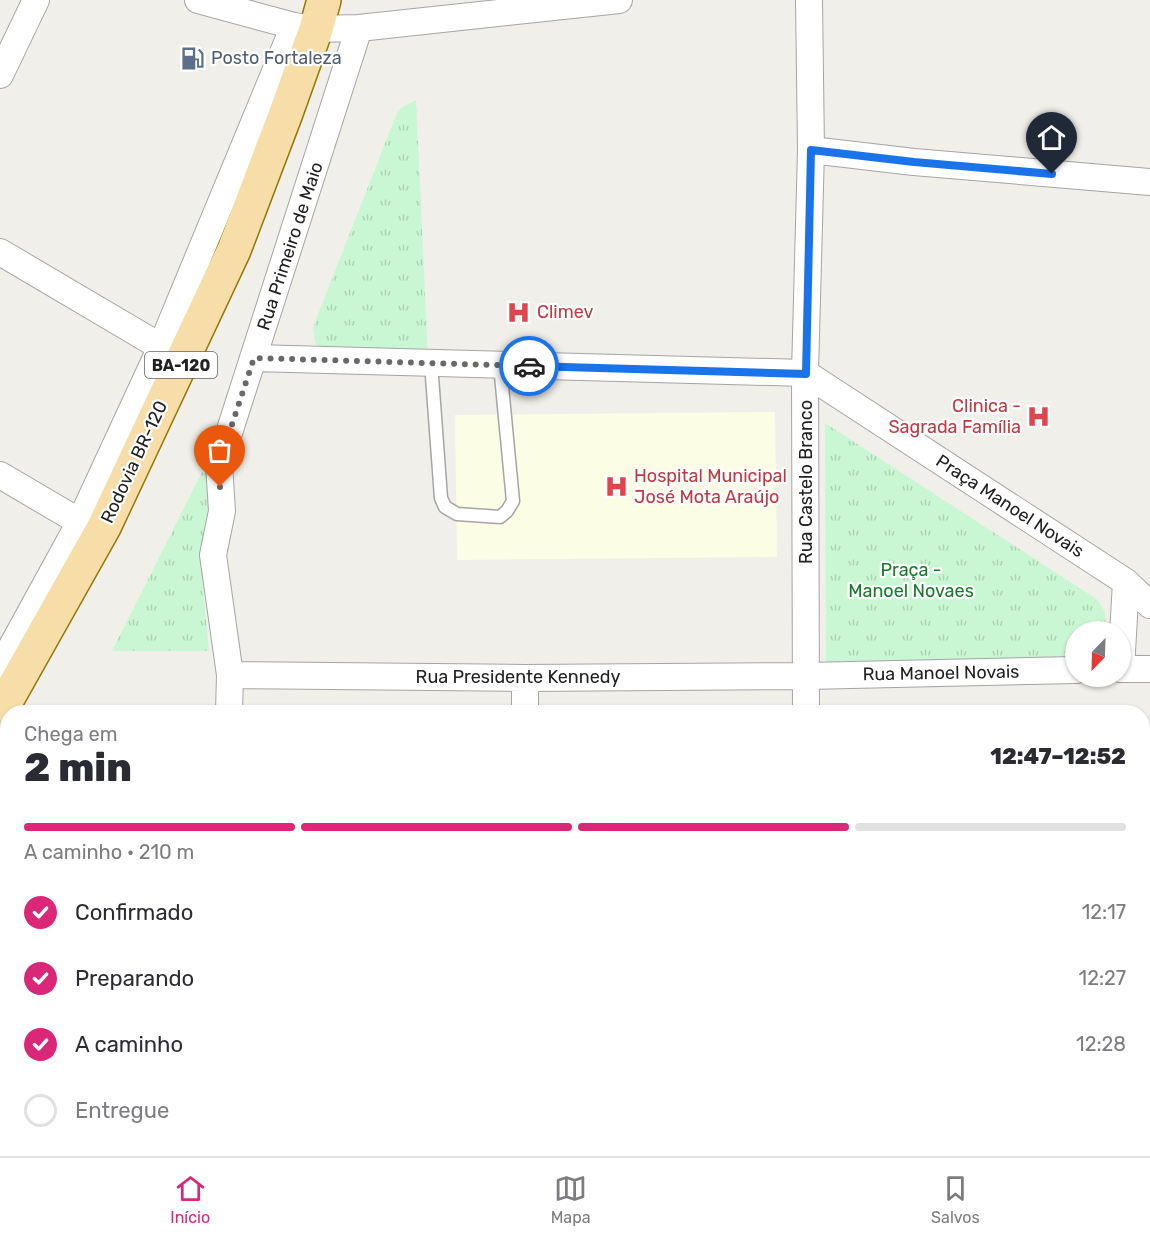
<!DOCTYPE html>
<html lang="pt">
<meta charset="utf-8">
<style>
:root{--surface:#fff;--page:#f7f7f7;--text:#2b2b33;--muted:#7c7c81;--line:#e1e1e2;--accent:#db2777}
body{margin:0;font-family:Rubik,sans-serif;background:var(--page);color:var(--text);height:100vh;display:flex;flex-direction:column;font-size:22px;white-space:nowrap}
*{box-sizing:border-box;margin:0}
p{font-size:20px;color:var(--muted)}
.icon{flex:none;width:33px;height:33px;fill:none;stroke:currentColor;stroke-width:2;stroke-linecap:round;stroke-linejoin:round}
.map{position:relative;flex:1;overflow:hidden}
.details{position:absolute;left:0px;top:705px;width:1150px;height:452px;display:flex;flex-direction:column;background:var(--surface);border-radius:24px 24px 0 0;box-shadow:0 2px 4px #0004}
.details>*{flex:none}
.needle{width:39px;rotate:203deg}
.controls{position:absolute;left:1065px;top:621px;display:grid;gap:12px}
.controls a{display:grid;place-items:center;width:66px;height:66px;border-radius:50%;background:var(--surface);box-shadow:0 2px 4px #0004;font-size:30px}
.pin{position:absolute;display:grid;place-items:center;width:51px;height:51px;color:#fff;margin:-62px -26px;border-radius:50% 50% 50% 0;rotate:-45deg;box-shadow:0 0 6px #0007}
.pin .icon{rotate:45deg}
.courier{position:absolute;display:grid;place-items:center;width:60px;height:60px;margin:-30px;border:4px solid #1a73e8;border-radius:50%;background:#fff;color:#222;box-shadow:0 2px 8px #0007}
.summary em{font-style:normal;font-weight:800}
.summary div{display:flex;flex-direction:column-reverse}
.summary{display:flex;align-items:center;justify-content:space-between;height:102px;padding:0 24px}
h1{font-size:39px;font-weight:800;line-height:45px}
.bar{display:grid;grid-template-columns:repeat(4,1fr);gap:9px 6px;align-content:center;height:72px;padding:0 24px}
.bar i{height:8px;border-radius:4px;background:var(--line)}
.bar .on{background:var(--accent)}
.bar p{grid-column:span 4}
ol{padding:0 24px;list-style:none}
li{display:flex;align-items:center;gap:18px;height:66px}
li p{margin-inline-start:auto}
li .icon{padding:6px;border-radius:50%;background:var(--accent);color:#fff;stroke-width:4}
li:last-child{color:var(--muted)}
li i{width:33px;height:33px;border:3px solid var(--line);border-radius:50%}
.tab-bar{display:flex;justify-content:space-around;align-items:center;height:84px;border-top:2px solid var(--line);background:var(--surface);font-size:16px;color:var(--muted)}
.tab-bar a{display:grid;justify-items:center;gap:3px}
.tab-bar .on{color:var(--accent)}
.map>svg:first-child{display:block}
</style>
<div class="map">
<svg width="1150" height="1156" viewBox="0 0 1150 1156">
<defs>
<pattern id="park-tufts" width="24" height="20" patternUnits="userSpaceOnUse" patternTransform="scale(1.5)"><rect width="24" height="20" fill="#caf7d3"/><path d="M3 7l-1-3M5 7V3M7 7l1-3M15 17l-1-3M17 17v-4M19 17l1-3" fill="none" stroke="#add3b5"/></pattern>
</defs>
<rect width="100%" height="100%" fill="#f1efe9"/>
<path fill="#fbfde5" d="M775,412L777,557L457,560L455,415Z
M536,1149H703L536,1155Z"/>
<path fill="url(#park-tufts)" d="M416,100L428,357L319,349L315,342L313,327L397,113L402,107Z
M825,423L1098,600L1105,613L1106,631L1076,632L1075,664L826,666Z
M202,472L218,478L200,560L209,651H112Z"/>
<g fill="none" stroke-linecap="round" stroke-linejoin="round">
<defs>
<path id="lane" d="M431,363L441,498L445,507L457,514L500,517L507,511L513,501L500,365"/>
<path id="street" d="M198,0L294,26L316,29L359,28L619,0
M0,75L36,0
M811,150L914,162L1150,182
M0,252L161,347
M253,358L805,373L1126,582L1150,605
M0,475L80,522L97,526
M0,668L80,522L161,347L294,26
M1120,669H1150
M1121,669L1126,582
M230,675L525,678L807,676L1076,670
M229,712L230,675L213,555L222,511L219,464L359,28
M525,712V678
M806,712L805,373L811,150L809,0
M1143,829H1150
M1143,980H1150
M1143,1018H1150
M222,1156L223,1149
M524,1156V1149
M796,1156L797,1149"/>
<path id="primary" d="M0,712L104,527L234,250L286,113L316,29L324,0"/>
</defs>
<use href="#lane" stroke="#a5a5a5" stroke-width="15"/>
<use href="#street" stroke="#a5a5a5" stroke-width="28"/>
<use href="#primary" stroke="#967709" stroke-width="36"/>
<use href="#lane" stroke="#fff" stroke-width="12"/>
<use href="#street" stroke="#fff" stroke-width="26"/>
<use href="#primary" stroke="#f7dea8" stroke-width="33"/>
</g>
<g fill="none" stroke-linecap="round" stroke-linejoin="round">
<path stroke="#6a6967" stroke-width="6" stroke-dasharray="0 10.8" d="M220,487L219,464L254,358L529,366"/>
<path stroke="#1a73e8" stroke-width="8" d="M529,366L806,374L811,150L914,162L1052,174"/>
</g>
<defs>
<symbol id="fuel-bare" viewBox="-9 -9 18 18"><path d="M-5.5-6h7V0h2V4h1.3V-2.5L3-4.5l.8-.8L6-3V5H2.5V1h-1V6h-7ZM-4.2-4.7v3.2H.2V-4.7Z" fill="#5c6f8a" stroke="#fff" stroke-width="2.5" paint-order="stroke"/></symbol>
<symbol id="hospital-bare" viewBox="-9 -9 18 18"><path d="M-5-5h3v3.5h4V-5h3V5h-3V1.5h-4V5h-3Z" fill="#e0444e" stroke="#fff" stroke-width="2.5" paint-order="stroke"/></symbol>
</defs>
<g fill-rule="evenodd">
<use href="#fuel-bare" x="176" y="42" width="33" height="33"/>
<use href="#hospital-bare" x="502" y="296" width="33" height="33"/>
<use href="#hospital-bare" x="1022" y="400" width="33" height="33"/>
<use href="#hospital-bare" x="600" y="470" width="33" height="33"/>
</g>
<g text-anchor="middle" stroke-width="4.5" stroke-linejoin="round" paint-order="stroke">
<rect fill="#fff" stroke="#646464" stroke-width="1.5" x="145" y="352" width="72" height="26" rx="4.5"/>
<g font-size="16" font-weight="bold" fill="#212121">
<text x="181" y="371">BA-120</text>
</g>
<g font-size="18" fill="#4e5e75" stroke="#fff" text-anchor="start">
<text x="211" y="64">Posto Fortaleza</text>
</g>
<g font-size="18" fill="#212121" stroke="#fff">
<text transform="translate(290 246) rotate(-72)" y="6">Rua Primeiro de Maio</text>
<text transform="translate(134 462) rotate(-65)" y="6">Rodovia BR-120</text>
<text transform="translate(806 482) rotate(-90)" y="6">Rua Castelo Branco</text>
<text transform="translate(1010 506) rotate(33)" y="6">Praça Manoel Novais</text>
<text transform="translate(941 673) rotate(-1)" y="6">Rua Manoel Novais</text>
<text x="518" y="683">Rua Presidente Kennedy</text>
</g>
<g font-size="18" fill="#be3a42" stroke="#fff" text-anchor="start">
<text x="537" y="318">Climev</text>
<text x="1021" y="412" text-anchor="end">Clinica -<tspan x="1021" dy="21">Sagrada Família</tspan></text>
<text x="634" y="482">Hospital Municipal<tspan x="634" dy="21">José Mota Araújo</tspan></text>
</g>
<g font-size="18" fill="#137c28" stroke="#fff">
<text x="911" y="576">Praça -<tspan x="911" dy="21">Manoel Novaes</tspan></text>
</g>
</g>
</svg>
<div class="controls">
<a><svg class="needle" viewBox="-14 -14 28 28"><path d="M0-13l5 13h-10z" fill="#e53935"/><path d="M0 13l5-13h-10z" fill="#7c7c81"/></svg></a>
</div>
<div class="pin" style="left:220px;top:487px;background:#ea580c"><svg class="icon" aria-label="bag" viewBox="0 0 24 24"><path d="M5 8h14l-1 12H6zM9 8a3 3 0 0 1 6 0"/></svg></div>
<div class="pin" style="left:1052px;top:174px;background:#1f2937"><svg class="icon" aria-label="home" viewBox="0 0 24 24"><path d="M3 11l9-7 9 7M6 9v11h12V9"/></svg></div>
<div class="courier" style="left:529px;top:366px"><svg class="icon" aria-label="car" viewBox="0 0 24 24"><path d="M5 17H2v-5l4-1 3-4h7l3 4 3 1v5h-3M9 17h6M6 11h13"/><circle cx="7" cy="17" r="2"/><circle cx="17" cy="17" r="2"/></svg></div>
<section class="details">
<div class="summary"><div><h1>2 min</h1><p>Chega em</p></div><em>12:47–12:52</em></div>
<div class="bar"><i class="on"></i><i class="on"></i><i class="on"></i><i></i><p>A caminho · 210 m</p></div>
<ol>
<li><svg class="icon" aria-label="check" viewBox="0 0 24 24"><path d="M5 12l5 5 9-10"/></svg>Confirmado<p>12:17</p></li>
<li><svg class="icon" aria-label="check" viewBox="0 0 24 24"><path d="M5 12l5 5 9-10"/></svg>Preparando<p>12:27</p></li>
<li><svg class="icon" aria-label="check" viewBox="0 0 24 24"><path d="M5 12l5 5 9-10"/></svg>A caminho<p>12:28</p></li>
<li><i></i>Entregue</li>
</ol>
</section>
</div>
<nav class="tab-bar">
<a class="on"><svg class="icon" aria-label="home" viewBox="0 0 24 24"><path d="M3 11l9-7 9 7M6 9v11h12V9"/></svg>Início</a>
<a><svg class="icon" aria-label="map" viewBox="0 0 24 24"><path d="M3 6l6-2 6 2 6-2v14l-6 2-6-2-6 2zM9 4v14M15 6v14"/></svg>Mapa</a>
<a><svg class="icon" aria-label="saved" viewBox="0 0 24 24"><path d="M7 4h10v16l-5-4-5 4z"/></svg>Salvos</a>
</nav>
